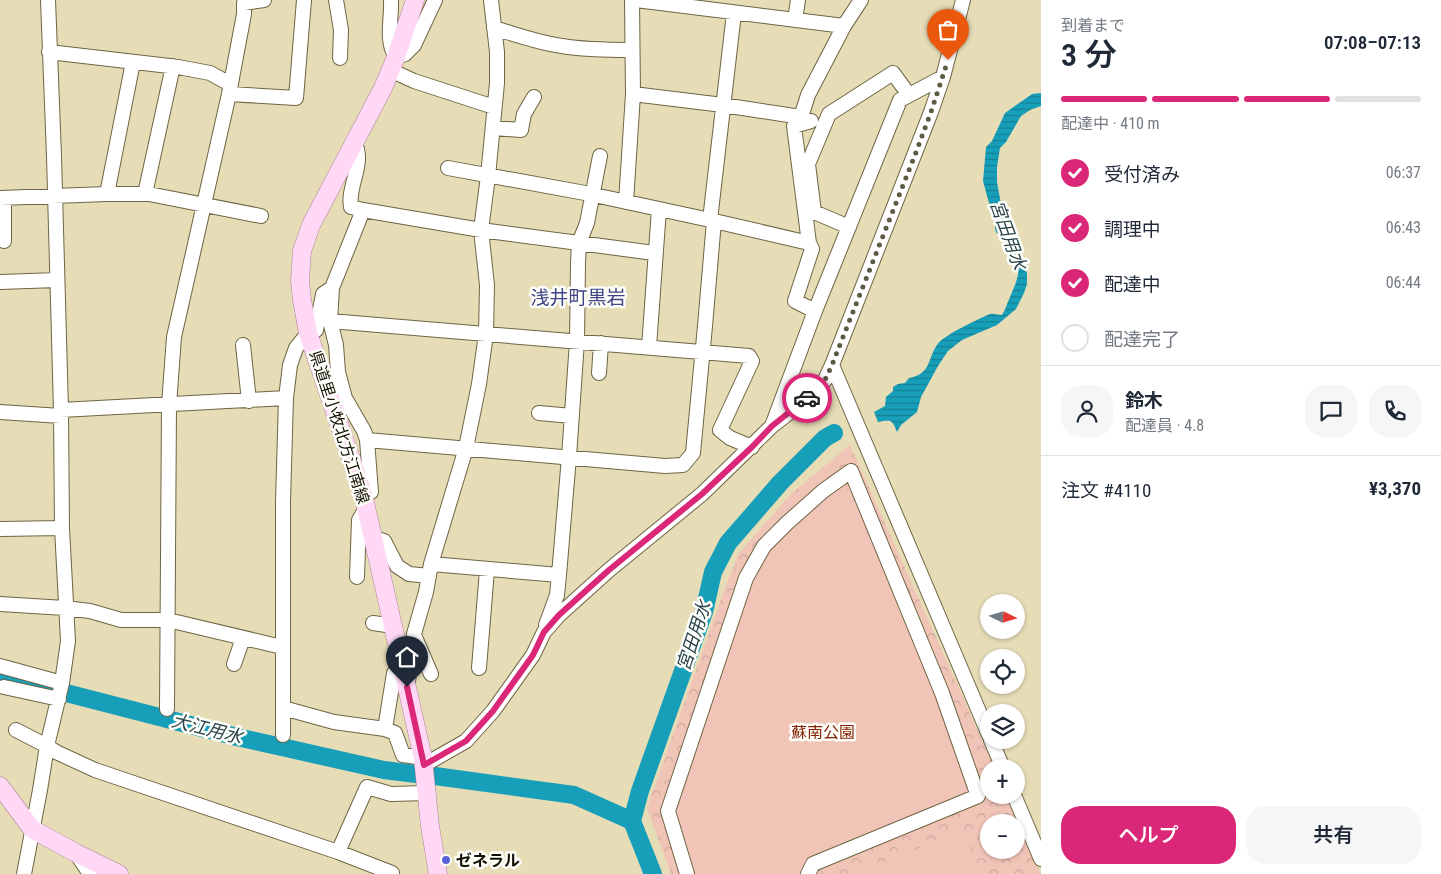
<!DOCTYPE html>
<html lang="ja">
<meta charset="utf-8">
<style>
:root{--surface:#fff;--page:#f6f6f7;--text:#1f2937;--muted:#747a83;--line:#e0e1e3;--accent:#db2777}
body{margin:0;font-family:"Roboto Condensed","Noto Sans JP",sans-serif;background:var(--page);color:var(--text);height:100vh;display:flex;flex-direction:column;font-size:19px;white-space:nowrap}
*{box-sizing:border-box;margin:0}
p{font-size:16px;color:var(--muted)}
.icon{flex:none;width:28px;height:28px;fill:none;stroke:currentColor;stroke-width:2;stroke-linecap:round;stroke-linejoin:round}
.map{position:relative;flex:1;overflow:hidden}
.panel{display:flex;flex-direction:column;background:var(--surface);width:400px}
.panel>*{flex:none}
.needle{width:32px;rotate:95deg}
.fabs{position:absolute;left:980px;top:594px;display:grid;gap:10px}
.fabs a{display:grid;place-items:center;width:45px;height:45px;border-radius:50%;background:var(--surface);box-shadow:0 1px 4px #0004;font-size:25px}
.pin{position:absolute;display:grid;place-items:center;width:42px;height:42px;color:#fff;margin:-51px -21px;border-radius:50% 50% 50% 0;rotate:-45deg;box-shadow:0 0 5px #0007}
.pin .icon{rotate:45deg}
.courier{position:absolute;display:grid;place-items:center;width:50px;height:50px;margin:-25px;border:4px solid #db2777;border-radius:50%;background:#fff;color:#222;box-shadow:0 1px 6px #0007}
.head em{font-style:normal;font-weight:600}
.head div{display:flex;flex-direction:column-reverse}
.head{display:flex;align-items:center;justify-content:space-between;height:85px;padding:0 20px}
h1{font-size:32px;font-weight:600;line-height:38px}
.bar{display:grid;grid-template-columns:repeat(4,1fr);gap:8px 5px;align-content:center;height:60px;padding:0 20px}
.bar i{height:6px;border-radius:4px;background:var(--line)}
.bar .on{background:var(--accent)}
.bar p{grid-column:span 4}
.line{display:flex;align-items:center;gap:12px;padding:0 20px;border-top:1px solid var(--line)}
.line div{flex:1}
.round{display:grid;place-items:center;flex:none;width:52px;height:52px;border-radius:20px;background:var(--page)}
ol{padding:0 20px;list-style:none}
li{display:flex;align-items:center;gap:15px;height:55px}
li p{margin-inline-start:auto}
li .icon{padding:5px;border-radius:50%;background:var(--accent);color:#fff;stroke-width:4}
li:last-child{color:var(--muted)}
li i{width:28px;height:28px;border:2px solid var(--line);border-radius:50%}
.action{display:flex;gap:10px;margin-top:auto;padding:10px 20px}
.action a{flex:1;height:58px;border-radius:20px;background:var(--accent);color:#fff;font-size:20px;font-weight:600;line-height:58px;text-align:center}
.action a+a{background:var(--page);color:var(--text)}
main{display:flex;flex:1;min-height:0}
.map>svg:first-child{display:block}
</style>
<main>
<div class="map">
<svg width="1041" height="874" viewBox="0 0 1041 874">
<defs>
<pattern id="park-crowns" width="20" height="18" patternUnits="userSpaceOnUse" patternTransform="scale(1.25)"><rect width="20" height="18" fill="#f0c4b7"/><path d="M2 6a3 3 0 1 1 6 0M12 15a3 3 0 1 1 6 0" fill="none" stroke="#cda79c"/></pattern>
<pattern id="water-rules" width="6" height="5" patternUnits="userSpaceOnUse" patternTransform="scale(1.25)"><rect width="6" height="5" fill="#179fba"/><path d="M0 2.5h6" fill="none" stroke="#148095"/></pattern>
</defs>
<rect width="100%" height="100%" fill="#e6ddb7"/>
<path fill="url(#park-crowns)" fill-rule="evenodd" d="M850,445L994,767L989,768V795H1006L1041,874H671L647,808L726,585L739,553L791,494ZM989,822H1016V850H989Z"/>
<path fill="#f0c4b7" d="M845,483L944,715L972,790L970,796L804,874H691L672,812L749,582L781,532L825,493Z
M962,830L981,874H857Z"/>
<path fill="url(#water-rules)" d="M1041,93V106L1030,110L1021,116L1006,142L1000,148L997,167V182L1004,220L1007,228L1020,251L1027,273V284L1024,293L1016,309L997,325L962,340L948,351L938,366L921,397L917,412L901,425L897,432C892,419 891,420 878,422L874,412L885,406L886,397L893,391V387L898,384L905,383L909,378C931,374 927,360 937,345C943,335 979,319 990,314C994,313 998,315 1002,315C1006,309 1007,303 1010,297C1018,279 1023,267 1013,249C1008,239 994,238 995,225L983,181L986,147L992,141L1005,113L1032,94Z"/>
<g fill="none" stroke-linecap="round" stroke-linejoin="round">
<path stroke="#179fba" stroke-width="18" d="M0,676L237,737L384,770L416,774
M435,776L574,795L632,821
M653,874L632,821L640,791L704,612L713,572L728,543L780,483L825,438L834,433"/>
<defs>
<path id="minor" d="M336,0L341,30L340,58
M391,0C392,19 385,41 396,57L405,54L414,45L435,0
M636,0L844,26L861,0
M963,0L943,77L931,112L832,365L989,735
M795,20L798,0
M494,28C517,35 539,43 562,46C585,50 609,50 632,50
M49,52L178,67L210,73L230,84
M390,70L414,81L494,107
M229,94L296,98L304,0
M633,94L723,105L801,117L808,95L844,26
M493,128L521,130L524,114L534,97
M354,142C366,163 347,186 351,207L363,210
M448,168L585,193L710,220L809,243L812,249L795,301L815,311
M107,194L133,62
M145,194L173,66
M0,198L107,194H149L261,216
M4,198V241
M626,202L633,94L632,0
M710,220L734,13
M849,227L814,212L808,164L829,114L893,73L909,95
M809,243L794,126L811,121
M0,282L57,280
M332,288L330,321L749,356L752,361L720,430L730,438L752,447
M330,321L336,345L338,372L345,398L364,431L367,440L371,492L363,494
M243,345L249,401
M649,347L659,209
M599,373L601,343
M61,410L286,398
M0,412L61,416
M539,413L572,416
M772,426L815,311L900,100L943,77
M367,440L665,466L683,465L693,453L705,326L714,221
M0,529L62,528
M373,538L384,541L397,566L409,574L429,576
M431,564L559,575L569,457L577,341L578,263L579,243L587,223L600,156
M357,577L359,520L366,508
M0,604L65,608L90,611L121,620H168L282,647
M373,623L393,626
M546,625L557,595L559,575
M414,635L431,674
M234,664L243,638
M0,666L62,683
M479,668L487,570
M408,681L414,634L426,592L431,564L466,448L479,384L486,334L487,285L481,230L488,176L497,83V52L491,0
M4,687L59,699
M283,708L334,722L385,729L395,733L403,755L423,758
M167,709L169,405L174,337L229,94L244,14V3L264,0
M385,729L394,673L402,667
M16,730L47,746L56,752L95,770L338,852L392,873
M283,735V502L286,398L290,365L296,348L308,333L316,330L323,294L332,288L363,210L481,230L654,253
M991,740L1003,768
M424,765L466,741L493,711L533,655L544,632L559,615L609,570L702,494L772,426L811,396L825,380L832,365
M1014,795L1041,859
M338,852L367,787L391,794L426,793
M76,853L90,874
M24,874L40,790L47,746L62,683L68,641L62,528L61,410L54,156L48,0
M687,874L668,811L746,578L764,546L787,523L823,491L851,471L942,693L978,796L813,864L808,874"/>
<path id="major" d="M415,0L396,57L383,88L311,225L302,251L300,281L302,300L308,333L363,494L423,758L430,826L438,874
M0,786L32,829L76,853L119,874"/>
</defs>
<use href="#minor" stroke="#6e6543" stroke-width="16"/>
<use href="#major" stroke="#ac829b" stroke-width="19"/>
<use href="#minor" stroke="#fff" stroke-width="14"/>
<use href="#major" stroke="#fed8f4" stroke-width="18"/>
</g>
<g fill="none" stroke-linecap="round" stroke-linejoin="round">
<path stroke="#5e5943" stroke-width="5" stroke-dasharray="0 9" d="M807,398L825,380L832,365L915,155L931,112L948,60"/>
<path stroke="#db2777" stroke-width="6" d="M407,687L424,765L466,741L493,711L533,655L544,632L559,615L609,570L702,494L752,447L772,426L807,398"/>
</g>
<circle fill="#5a61d8" stroke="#fefefa" stroke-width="2" cx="446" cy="860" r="5"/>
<g text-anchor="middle" stroke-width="5" stroke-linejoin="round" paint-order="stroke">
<g font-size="16" fill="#151205" stroke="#fefefa">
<text transform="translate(340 427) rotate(72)" y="6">県道里小牧北方江南線</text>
</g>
<g font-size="16" fill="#852506" stroke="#fefefa">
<text x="823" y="738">蘇南公園</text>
</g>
<g font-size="16" font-weight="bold" fill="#151205" stroke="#fefefa" text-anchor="start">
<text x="456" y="866">ゼネラル</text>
</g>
<g font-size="18" font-style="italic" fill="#2a444b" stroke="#fefefa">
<text transform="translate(1008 235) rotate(70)" y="6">宮田用水</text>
<text transform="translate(694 636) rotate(-72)" y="6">宮田用水</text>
<text transform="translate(207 729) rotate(14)" y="6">大江用水</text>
</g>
<g font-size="19" fill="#3f4683" stroke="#fefefa">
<text x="578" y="304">浅井町黒岩</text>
</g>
</g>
</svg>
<div class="fabs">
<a><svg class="needle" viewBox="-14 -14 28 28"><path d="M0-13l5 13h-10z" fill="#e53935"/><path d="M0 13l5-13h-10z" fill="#747a83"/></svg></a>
<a><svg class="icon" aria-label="locate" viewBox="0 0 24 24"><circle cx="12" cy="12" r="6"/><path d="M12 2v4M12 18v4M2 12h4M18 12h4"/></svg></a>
<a><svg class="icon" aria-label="layers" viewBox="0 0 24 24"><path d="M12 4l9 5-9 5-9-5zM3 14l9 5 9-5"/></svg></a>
<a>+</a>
<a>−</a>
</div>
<div class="pin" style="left:948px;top:60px;background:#ea580c"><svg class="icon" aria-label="bag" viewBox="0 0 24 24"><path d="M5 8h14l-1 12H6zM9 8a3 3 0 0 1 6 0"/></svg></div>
<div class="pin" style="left:407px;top:687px;background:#1f2937"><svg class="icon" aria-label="home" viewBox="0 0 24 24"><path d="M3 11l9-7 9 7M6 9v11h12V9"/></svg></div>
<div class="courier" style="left:807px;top:398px"><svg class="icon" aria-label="car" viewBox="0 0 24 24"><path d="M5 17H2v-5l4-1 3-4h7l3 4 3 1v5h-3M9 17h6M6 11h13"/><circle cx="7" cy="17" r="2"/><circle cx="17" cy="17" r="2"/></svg></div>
</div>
<section class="panel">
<div class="head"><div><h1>3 分</h1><p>到着まで</p></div><em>07:08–07:13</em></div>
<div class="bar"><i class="on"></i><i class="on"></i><i class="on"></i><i></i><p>配達中 · 410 m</p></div>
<ol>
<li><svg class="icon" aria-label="check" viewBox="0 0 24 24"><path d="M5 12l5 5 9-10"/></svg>受付済み<p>06:37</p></li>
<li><svg class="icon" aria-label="check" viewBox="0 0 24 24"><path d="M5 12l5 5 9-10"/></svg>調理中<p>06:43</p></li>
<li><svg class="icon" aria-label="check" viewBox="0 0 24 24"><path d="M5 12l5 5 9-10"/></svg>配達中<p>06:44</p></li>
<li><i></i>配達完了</li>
</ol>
<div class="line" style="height:90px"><a class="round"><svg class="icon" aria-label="person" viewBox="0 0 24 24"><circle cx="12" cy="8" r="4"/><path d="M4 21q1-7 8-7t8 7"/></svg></a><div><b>鈴木</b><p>配達員 · 4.8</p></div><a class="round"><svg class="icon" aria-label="chat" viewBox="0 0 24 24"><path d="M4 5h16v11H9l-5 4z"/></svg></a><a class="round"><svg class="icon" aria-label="phone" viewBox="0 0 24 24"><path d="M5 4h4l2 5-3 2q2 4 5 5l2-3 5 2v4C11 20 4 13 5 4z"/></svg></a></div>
<div class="line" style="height:65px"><div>注文 #4110</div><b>¥3,370</b></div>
<div class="action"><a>ヘルプ</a><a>共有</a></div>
</section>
</main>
